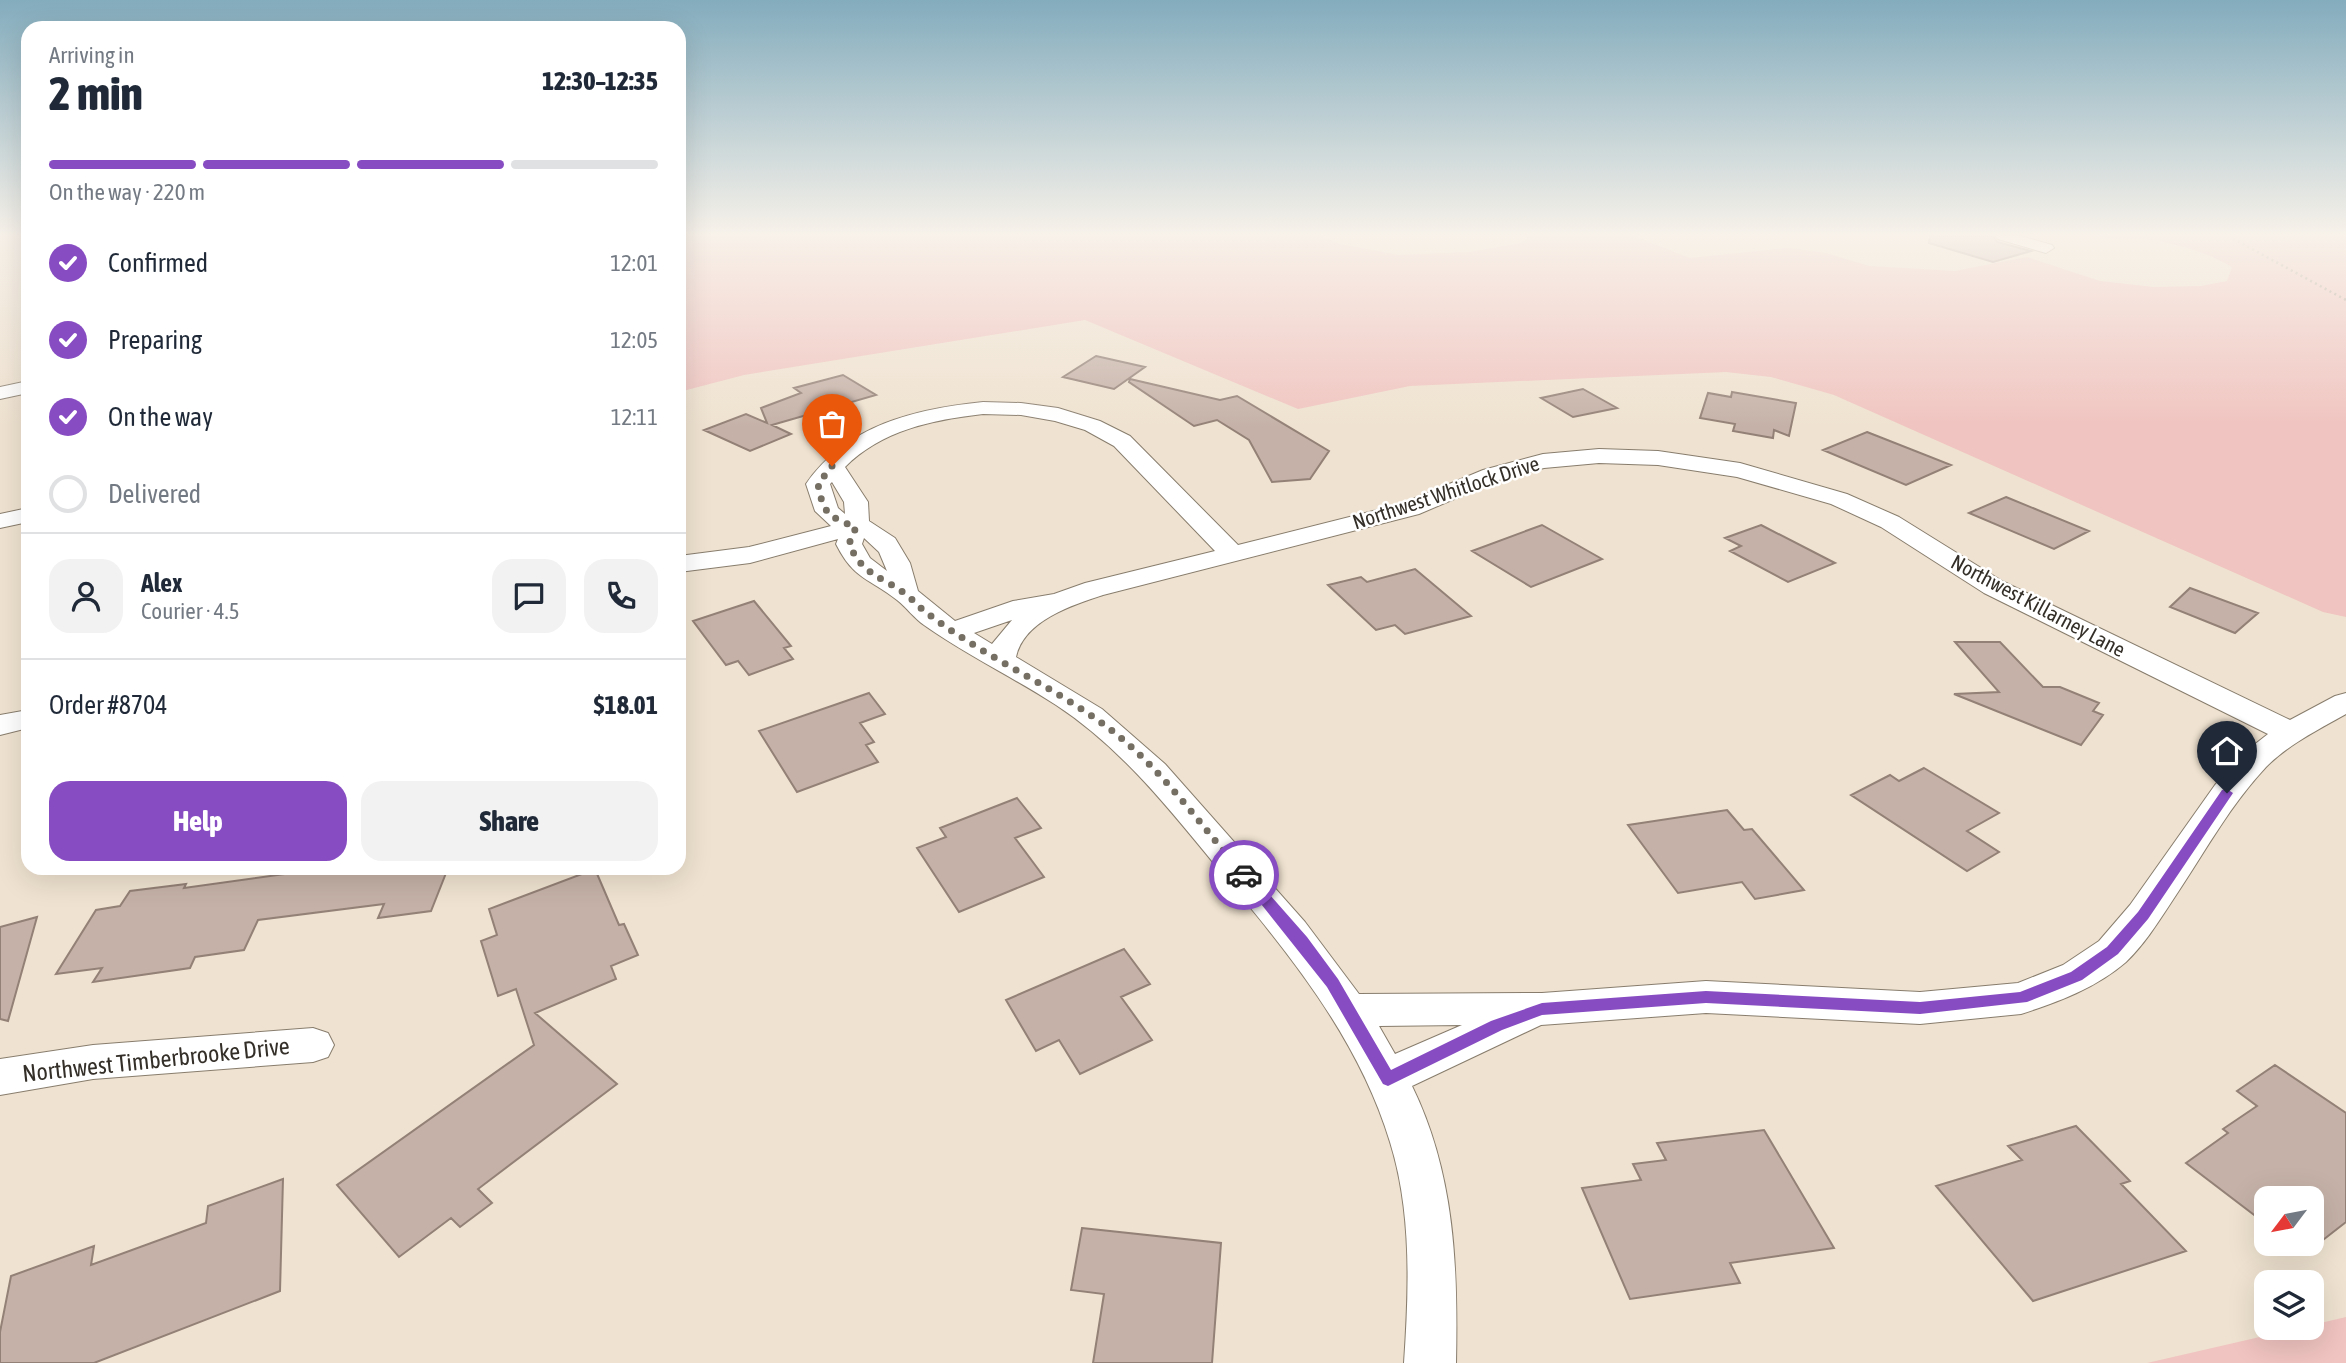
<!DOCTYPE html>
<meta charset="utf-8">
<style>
:root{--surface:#fff;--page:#f2f2f3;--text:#1f2937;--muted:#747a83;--line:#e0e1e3;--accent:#874cc2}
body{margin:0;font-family:"Asap Condensed",sans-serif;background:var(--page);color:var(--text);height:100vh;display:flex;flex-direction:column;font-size:26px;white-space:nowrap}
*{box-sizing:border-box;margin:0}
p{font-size:23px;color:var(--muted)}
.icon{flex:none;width:38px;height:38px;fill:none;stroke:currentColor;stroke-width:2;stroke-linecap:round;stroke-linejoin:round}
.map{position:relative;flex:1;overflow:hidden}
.side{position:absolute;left:21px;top:21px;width:665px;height:854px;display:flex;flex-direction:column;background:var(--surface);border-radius:21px;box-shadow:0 7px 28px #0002}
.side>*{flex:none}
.needle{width:46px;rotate:238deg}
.fabs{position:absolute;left:2254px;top:1186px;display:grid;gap:14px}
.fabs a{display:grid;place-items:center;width:70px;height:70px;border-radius:14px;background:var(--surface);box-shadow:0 7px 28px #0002;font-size:35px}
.pin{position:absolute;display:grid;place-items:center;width:60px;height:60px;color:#fff;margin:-72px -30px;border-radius:50% 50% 50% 0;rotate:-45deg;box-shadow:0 0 7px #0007}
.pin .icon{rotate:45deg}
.courier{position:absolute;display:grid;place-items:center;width:70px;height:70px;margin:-35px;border:5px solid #874cc2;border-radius:50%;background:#fff;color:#222;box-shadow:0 2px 9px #0007}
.headline em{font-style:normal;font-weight:800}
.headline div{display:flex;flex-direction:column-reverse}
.headline{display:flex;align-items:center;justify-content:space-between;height:119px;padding:0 28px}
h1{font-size:46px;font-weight:800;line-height:52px}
.bar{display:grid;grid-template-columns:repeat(4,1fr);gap:10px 7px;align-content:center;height:84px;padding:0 28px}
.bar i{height:9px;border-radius:5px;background:var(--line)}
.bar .active{background:var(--accent)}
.bar p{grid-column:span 4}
.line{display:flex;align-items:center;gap:18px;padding:0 28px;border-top:2px solid var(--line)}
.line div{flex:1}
.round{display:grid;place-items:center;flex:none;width:74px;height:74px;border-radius:21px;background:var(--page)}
ol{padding:0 28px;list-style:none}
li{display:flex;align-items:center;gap:21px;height:77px}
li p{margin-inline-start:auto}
li .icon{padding:7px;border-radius:50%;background:var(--accent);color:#fff;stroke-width:4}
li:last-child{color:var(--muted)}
li i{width:38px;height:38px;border:4px solid var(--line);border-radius:50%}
.button{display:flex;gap:14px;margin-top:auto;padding:14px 28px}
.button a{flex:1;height:80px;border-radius:21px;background:var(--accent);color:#fff;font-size:28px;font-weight:800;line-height:80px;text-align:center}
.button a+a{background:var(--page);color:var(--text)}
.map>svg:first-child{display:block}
</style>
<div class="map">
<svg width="2346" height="1363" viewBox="0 0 2346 1363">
<rect width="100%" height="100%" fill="#efe2d0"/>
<path fill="#f0c4c0" d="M679,236H1320L1340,244L1398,255L1470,252L1521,243L1529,236H1633L1690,258L1788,248L1826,253L1869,266L1955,271L2027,257L2100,281L2154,287L2201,286L2227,281L2232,267C2209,253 2180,245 2154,240C2135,237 2118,242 2099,236H2346V617L2323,612L1834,395L1771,377L1726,372L1410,386L1298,409L1085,320L744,375L679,392Z
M2346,1317V1363H2147L2299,1328H2312V1325Z"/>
<path fill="#c5b1a7" stroke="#938076" stroke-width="2" d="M1930,236H1993L1997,242L2031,251L1993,262L1929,243Z
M1096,356L1145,367L1114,389L1063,377Z
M843,375L876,395L772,425L791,434L750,451L704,430L746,414L767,423L761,408L801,393L794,388Z
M1130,379L1220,400L1237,396L1329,451L1310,479L1272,482L1249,440L1217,420L1194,426L1129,382Z
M1583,389L1617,408L1573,417L1541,398Z
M1732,392L1796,403L1789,436L1774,430L1773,438L1733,431L1735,424L1700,418L1708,393L1731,397Z
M1867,432L1951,465L1906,485L1823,450Z
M2006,497L2089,531L2054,549L1969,513Z
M1542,525L1602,559L1531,587L1472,551Z
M1761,525L1835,563L1788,582L1730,551L1741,546L1725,538Z
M1415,569L1471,616L1405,634L1395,625L1376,630L1328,585L1361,577L1367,582Z
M2190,588L2258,613L2235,633L2170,607Z
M754,601L791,646L784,648L793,659L749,675L738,661L726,665L693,621Z
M1955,642H2000L2043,687H2060L2099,703L2093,711L2103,715L2081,745L1954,694L1999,692Z
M869,693L885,714L860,723L874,742L866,745L878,762L797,792L759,731Z
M1924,768L1999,813L1967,831L1999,852L1967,871L1851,795L1890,775L1899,781Z
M1017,798L1041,828L1015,838L1044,877L959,912L917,848L946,837L940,828Z
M1727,810L1744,830L1752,829L1804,890L1755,899L1742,882L1678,893L1628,825Z
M328,868H448L431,911L378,918L384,904L258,920L244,950L195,957L190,968L93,982L102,968L56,974L96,910L120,906L130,891L186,884L184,888Z
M595,869L619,925L624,924L638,955L611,966L616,979L535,1013L617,1084L478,1189L492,1203L460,1227L451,1218L399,1257L337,1185L534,1045L516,989L498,996L481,941L497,935L489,909Z
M37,917L8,1021L0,1019V927Z
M1124,949L1150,984L1121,997L1152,1040L1080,1074L1059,1040L1036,1051L1006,1000Z
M2275,1065L2346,1113V1222L2305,1254L2293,1244H2312V1199H2266V1224L2186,1163L2228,1133L2223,1129L2257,1106L2237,1091Z
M2076,1126L2130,1181L2121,1184L2186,1251L2033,1301L1936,1186L2022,1160L2008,1146Z
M1764,1130L1834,1248L1730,1263L1740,1283L1630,1299L1582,1188L1641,1180L1633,1164L1666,1160L1657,1143Z
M283,1179L280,1291L94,1363H0V1332L11,1276L94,1246L91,1265L206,1223L208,1206Z
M1082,1228L1221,1243L1212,1363H1093L1104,1294L1071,1290Z"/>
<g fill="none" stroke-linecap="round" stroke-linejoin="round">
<defs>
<path id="minor" d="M1996,236H2021L2052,245L2054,248L2046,253L1998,239Z
M28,381V393L0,399V387Z
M983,402L1021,403L1058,408L1100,421L1130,436L1238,545L1401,504L1483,470L1543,454L1599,449L1658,451L1740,463L1847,494L1899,517L2002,581L2290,720L2335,696L2346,693V714C2318,730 2289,744 2266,767C2232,803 2207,848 2180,889C2164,913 2147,942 2126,962C2096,988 2058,1002 2021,1014L1920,1024L1706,1013L1541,1025L1412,1086C1455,1174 1458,1267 1456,1363H1404C1409,1290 1412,1212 1390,1142C1358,1036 1286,950 1216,866C1168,807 1120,747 1056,705C1013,677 966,655 924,625C914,618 907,608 897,600C869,578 854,580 836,544L838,539L750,563L679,572V556L749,547L831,526L815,511L806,484C847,425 915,409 983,402ZM983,414L1021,415L1055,421L1085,430L1114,446L1215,551L1085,583L1054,594L1013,601L955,621L918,591L910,563L895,538L869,521L868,502L845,467C882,430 932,420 983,414ZM1599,463L1658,465L1737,477L1831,504L1881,527L1984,593L2268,734L2245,752L2215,785L2130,905L2099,941L2063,965L2018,983L1920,992L1706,981L1542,993L1359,994L1305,922L1165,764L1102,709L1016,657C1024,620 1073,605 1103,595L1419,514L1499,480L1544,468ZM832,482L844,502L845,514L838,508L830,484ZM864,538L879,552L887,571L870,558L862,544ZM1012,620L992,644L974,633ZM1462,1025L1395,1054L1379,1026Z
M28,508V522L0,528V514Z
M28,710V728L0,735V715Z
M313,1028L328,1033L334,1045L328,1057L313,1062L93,1079L0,1095V1059L93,1045Z"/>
</defs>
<use href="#minor" stroke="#887d6d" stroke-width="2"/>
<path stroke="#aba193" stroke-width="2.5" stroke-dasharray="2 3.5" stroke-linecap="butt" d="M2228,236L2346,300"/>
<use href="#minor" fill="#fff" fill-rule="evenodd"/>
</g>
<linearGradient id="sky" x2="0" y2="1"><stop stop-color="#83acbd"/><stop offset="0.55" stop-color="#f8f2ea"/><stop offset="1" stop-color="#f8f2ea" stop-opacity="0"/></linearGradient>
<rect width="2346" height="427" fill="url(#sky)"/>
<path fill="#874cc2" d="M2227,789L2233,793L2231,796L2148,919L2118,954L2082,980L2027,1002L1920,1014L1706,1003L1542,1015L1502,1030L1388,1086L1383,1084L1327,987L1238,875L1244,870L1249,871L1307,937L1338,979L1391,1070L1491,1021L1542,1003L1706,991L1920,1002L2020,992L2071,972L2107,947L2138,912L2222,790Z"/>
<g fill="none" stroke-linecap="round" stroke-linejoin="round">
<path stroke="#756e63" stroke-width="7" stroke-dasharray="0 12.6" d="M832,466L818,484C823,514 829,517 856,527L849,544C863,576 882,576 907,595C915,602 922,610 931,616C989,660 1058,688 1115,733C1164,772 1203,828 1244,875"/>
</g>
<g text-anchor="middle" stroke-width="5" stroke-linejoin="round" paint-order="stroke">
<g font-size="21" fill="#342f28" stroke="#fff">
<text transform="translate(1446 493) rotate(-18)" y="7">Northwest Whitlock Drive</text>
<text transform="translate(2038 606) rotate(28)" y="7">Northwest Killarney Lane</text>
</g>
<g font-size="24" fill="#342f28" stroke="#fff">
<text transform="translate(156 1060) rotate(-6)" y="8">Northwest Timberbrooke Drive</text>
</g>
</g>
</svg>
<div class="fabs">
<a><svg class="needle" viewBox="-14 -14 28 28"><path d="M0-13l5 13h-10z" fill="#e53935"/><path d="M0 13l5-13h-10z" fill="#747a83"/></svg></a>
<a><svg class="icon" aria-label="layers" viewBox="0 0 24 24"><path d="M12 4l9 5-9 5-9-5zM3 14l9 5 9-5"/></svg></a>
</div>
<div class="pin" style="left:832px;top:466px;background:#ea580c"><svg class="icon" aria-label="bag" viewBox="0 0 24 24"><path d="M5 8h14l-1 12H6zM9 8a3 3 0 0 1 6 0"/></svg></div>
<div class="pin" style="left:2227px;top:793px;background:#1f2937"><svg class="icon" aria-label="home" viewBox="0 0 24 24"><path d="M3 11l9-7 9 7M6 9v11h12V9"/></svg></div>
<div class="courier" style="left:1244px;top:875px"><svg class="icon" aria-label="car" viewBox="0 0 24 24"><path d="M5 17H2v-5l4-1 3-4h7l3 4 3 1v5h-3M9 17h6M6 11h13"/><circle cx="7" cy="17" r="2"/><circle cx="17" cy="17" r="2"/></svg></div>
<section class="side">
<div class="headline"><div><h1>2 min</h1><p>Arriving in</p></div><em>12:30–12:35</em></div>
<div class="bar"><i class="active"></i><i class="active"></i><i class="active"></i><i></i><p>On the way · 220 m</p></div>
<ol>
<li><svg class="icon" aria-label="check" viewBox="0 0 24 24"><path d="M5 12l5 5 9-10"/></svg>Confirmed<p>12:01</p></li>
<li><svg class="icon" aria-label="check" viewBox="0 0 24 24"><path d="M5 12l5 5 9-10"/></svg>Preparing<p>12:05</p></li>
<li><svg class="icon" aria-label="check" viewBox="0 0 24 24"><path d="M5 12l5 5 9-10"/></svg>On the way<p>12:11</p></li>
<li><i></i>Delivered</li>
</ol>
<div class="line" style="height:126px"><a class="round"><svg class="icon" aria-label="person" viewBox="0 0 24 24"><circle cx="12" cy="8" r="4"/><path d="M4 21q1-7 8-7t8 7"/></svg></a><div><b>Alex</b><p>Courier · 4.5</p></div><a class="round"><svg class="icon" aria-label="chat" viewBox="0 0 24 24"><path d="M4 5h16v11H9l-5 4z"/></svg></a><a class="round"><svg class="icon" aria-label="phone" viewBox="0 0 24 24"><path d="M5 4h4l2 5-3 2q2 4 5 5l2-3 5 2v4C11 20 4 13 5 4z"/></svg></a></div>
<div class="line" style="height:91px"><div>Order #8704</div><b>$18.01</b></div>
<div class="button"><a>Help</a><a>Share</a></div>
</section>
</div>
